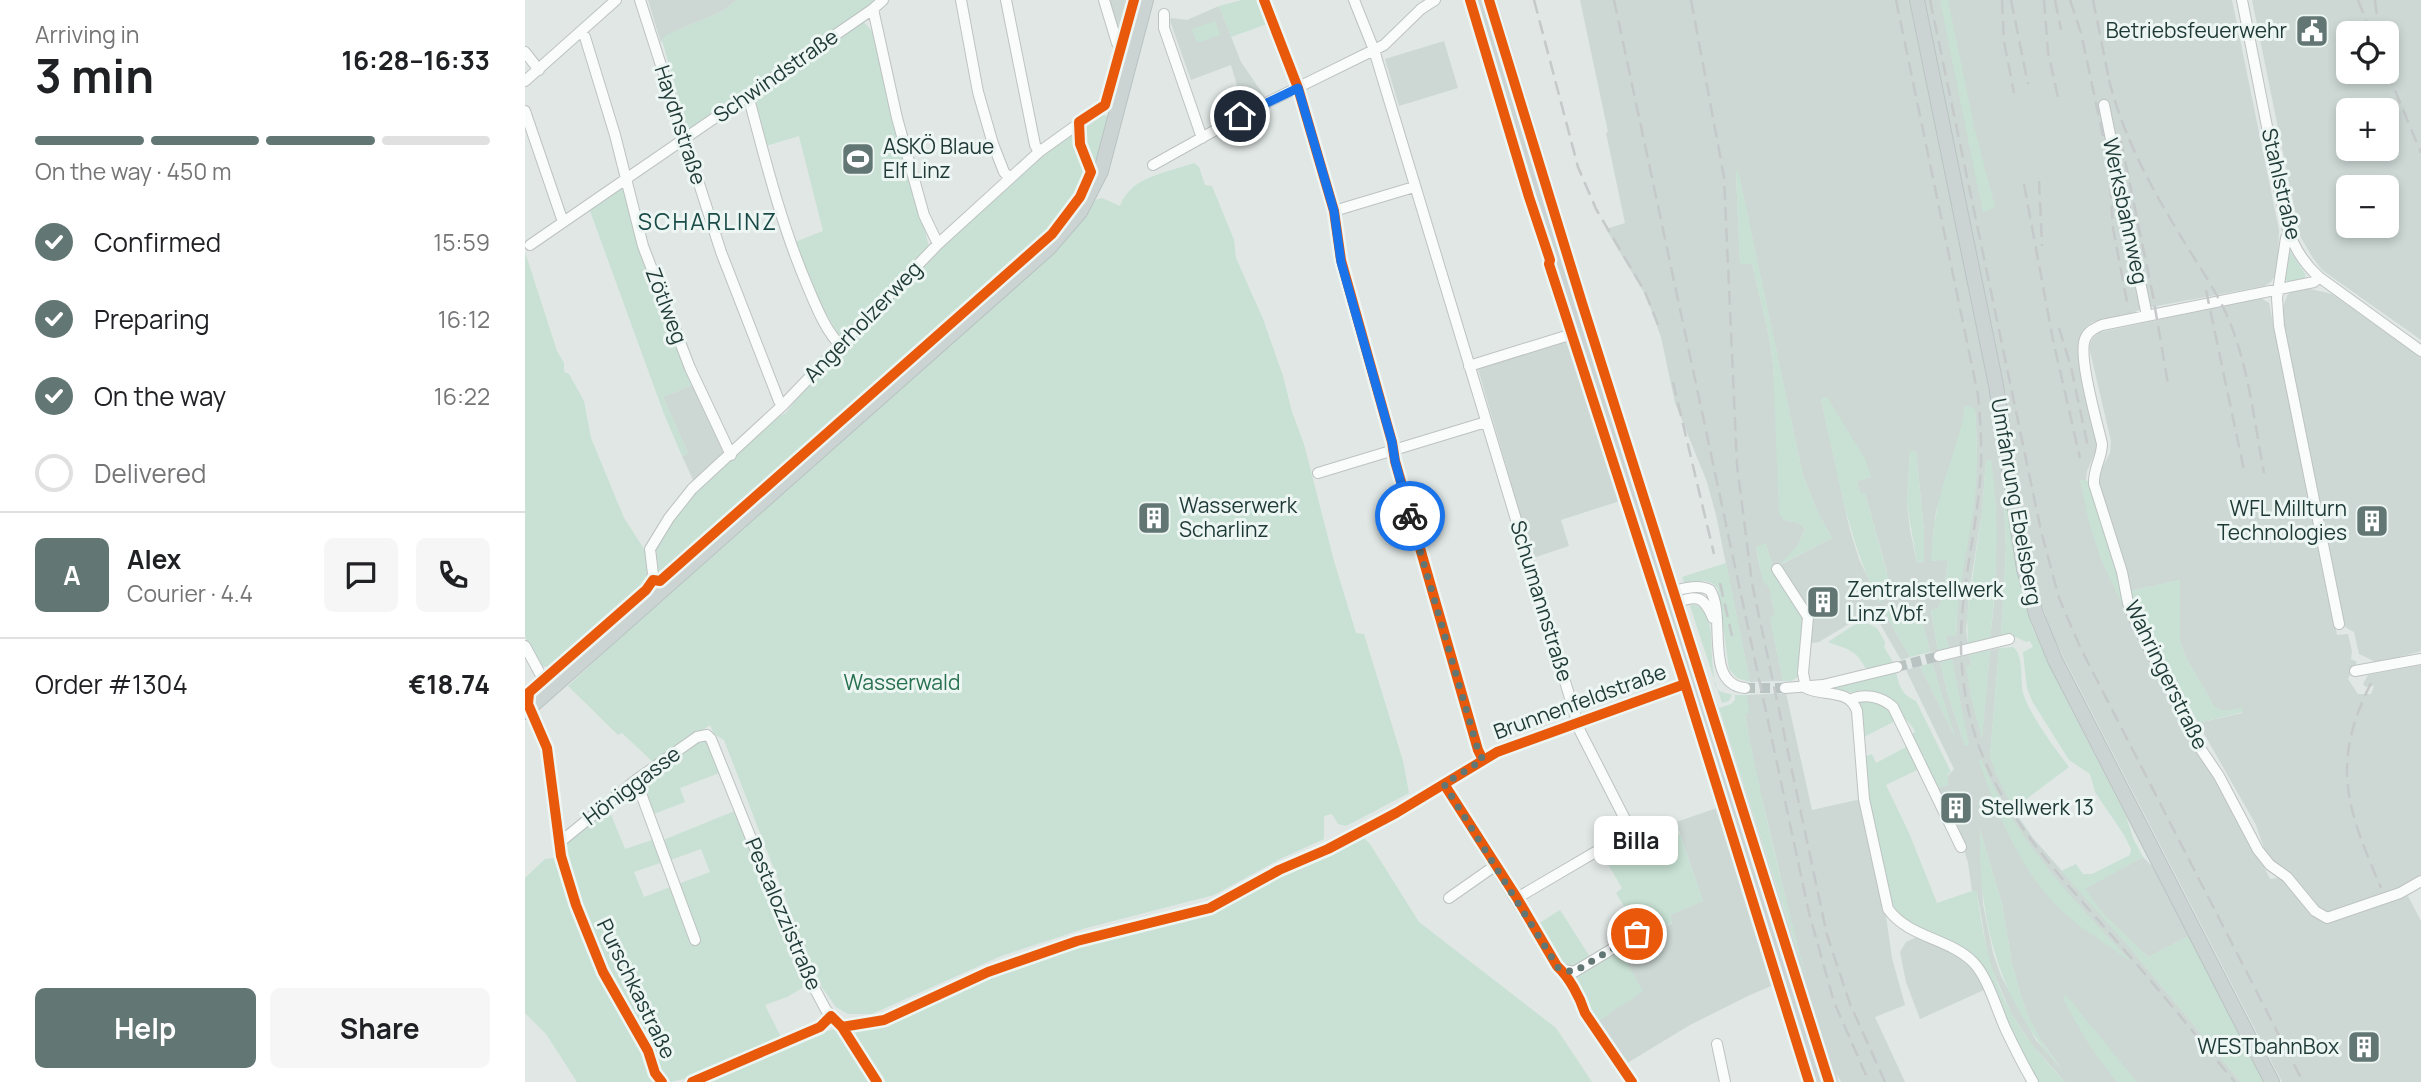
<!DOCTYPE html>
<meta charset="utf-8">
<style>
:root{--surface:#fff;--page:#f6f6f6;--text:#202124;--muted:#757577;--line:#e0e0e0;--accent:#627673}
body{margin:0;font-family:Manrope,sans-serif;background:var(--page);color:var(--text);height:100vh;display:flex;flex-direction:column;font-size:26px;white-space:nowrap}
*{box-sizing:border-box;margin:0}
p{font-size:23px;color:var(--muted)}
.icon{flex:none;width:38px;height:38px;fill:none;stroke:currentColor;stroke-width:2;stroke-linecap:round;stroke-linejoin:round}
.map{position:relative;flex:1;overflow:hidden}
.details{display:flex;flex-direction:column;background:var(--surface);width:525px}
.details>*{flex:none}
.buttons{position:absolute;left:1811px;top:21px;display:grid;gap:14px}
.buttons a{display:grid;place-items:center;width:63px;height:63px;border-radius:10px;background:var(--surface);box-shadow:0 4px 10px #0003;font-size:35px}
.pin{position:absolute;display:grid;place-items:center;width:60px;height:60px;color:#fff;margin:-30px;border:4px solid #fff;border-radius:50%;box-shadow:0 2px 7px #0007}
.courier{position:absolute;display:grid;place-items:center;width:70px;height:70px;margin:-35px;border:5px solid #1a73e8;border-radius:50%;background:#fff;color:#222;box-shadow:0 2px 9px #0007}
.bubble{position:absolute;height:49px;border-radius:10px;background:var(--surface);box-shadow:0 4px 10px #0003;font-size:23px;font-weight:700;line-height:49px;text-align:center}
.summary em{font-style:normal;font-weight:700}
.summary div{display:flex;flex-direction:column-reverse}
.summary{display:flex;align-items:center;justify-content:space-between;height:119px;padding:0 35px}
h1{font-size:46px;font-weight:700;line-height:52px}
.bar{display:grid;grid-template-columns:repeat(4,1fr);gap:10px 7px;align-content:center;height:84px;padding:0 35px}
.bar i{height:9px;border-radius:5px;background:var(--line)}
.bar .current{background:var(--accent)}
.bar p{grid-column:span 4}
.line{display:flex;align-items:center;gap:18px;padding:0 35px;border-top:2px solid var(--line)}
.line div{flex:1}
.round{display:grid;place-items:center;flex:none;width:74px;height:74px;border-radius:10px;background:var(--page)}
ol{padding:0 35px;list-style:none}
li{display:flex;align-items:center;gap:21px;height:77px}
li p{margin-inline-start:auto}
li .icon{padding:7px;border-radius:50%;background:var(--accent);color:#fff;stroke-width:4}
li:last-child{color:var(--muted)}
li i{width:38px;height:38px;border:4px solid var(--line);border-radius:50%}
.cta{display:flex;gap:14px;margin-top:auto;padding:14px 35px}
.cta a{flex:1;height:80px;border-radius:10px;background:var(--accent);color:#fff;font-size:28px;font-weight:700;line-height:80px;text-align:center}
.cta a+a{background:var(--page);color:var(--text)}
main{display:flex;flex:1;min-height:0}
.map>svg:first-child{display:block}
</style>
<main>
<section class="details">
<div class="summary"><div><h1>3 min</h1><p>Arriving in</p></div><em>16:28–16:33</em></div>
<div class="bar"><i class="current"></i><i class="current"></i><i class="current"></i><i></i><p>On the way · 450 m</p></div>
<ol>
<li><svg class="icon" aria-label="check" viewBox="0 0 24 24"><path d="M5 12l5 5 9-10"/></svg>Confirmed<p>15:59</p></li>
<li><svg class="icon" aria-label="check" viewBox="0 0 24 24"><path d="M5 12l5 5 9-10"/></svg>Preparing<p>16:12</p></li>
<li><svg class="icon" aria-label="check" viewBox="0 0 24 24"><path d="M5 12l5 5 9-10"/></svg>On the way<p>16:22</p></li>
<li><i></i>Delivered</li>
</ol>
<div class="line" style="height:126px"><b class="round" style="background:var(--accent);color:#fff">A</b><div><b>Alex</b><p>Courier · 4.4</p></div><a class="round"><svg class="icon" aria-label="chat" viewBox="0 0 24 24"><path d="M4 5h16v11H9l-5 4z"/></svg></a><a class="round"><svg class="icon" aria-label="phone" viewBox="0 0 24 24"><path d="M5 4h4l2 5-3 2q2 4 5 5l2-3 5 2v4C11 20 4 13 5 4z"/></svg></a></div>
<div class="line" style="height:91px"><div>Order #1304</div><b>€18.74</b></div>
<div class="cta"><a>Help</a><a>Share</a></div>
</section>
<div class="map">
<svg width="1896" height="1082" viewBox="0 0 1896 1082">
<rect width="100%" height="100%" fill="#e0e7e5"/>
<path fill="#cdd8d5" fill-rule="evenodd" d="M123,0H212L196,12L153,30L137,40L136,43Z
M582,0H607L596,38Z
M1055,0H1384L1466,392L1478,478L1481,548L1476,635L1465,638L1470,595L1471,550V508L1466,460H1461L1457,512L1445,587L1441,631L1443,643L1424,648L1421,636L1431,635L1433,598L1450,495L1452,448L1450,410L1440,405L1438,423L1411,512L1408,535L1407,561L1423,559L1418,598L1413,608L1406,611L1413,651L1405,652L1395,611L1362,609L1358,610L1385,657L1376,660L1347,610L1294,642L1287,643L1248,568L1241,544L1231,547L1235,568L1244,587L1250,615L1245,618L1258,681L1225,682L1191,515L1182,482L1150,403L1136,337L1121,296L1081,229L1100,223L1081,133L1083,132ZM1213,171L1278,476L1293,513L1307,538L1257,564L1273,545L1280,529L1274,523L1259,520L1253,495V434L1248,365L1244,336L1227,264L1215,263L1211,173ZM1302,397L1346,477L1332,481L1335,494L1340,493L1362,572L1355,603L1334,559L1325,530L1296,399ZM1385,451H1391L1399,530V562L1392,563L1385,530L1382,504Z
M1399,0H1707L1754,230L1753,264L1751,274L1746,282L1739,286L1616,309L1605,314L1567,322L1560,328L1554,343V355L1572,448L1562,471L1561,480H1555L1576,559L1608,625L1710,810L1745,879L1758,877L1788,914L1815,918L1883,896L1896,921V1082H1757L1528,637L1508,580L1480,391Z
M1727,0H1896V340L1797,270L1788,258L1775,236ZM1824,33H1862V72H1824ZM1824,110H1862V149H1824ZM1824,187H1862V226H1824Z
M694,6L716,62L740,97L722,107L714,92L706,65L666,80L645,21L646,18L662,20Z
M919,41L933,88L874,106L860,59Z
M1781,288L1807,294L1896,357V651L1853,663L1834,654L1829,632L1820,627L1817,622L1761,347L1758,309L1760,301L1763,294L1770,290Z
M1736,298L1744,303L1812,635L1823,634L1827,651L1826,659L1832,662L1823,679L1833,694H1846L1849,686L1841,687L1838,684L1843,675L1896,665V876L1878,888L1808,912L1797,913L1742,857L1731,825L1673,723L1717,713V708L1701,711L1694,710L1689,706L1660,656L1655,640V580L1604,591L1573,480L1574,473L1585,453L1586,441L1564,347L1567,339L1573,333L1581,331Z
M1046,337L1098,500L1036,520L1044,546L1008,558L953,369V367Z
M170,384L202,454L169,482L157,456L163,453L138,397Z
M1474,648L1465,756L1488,809L1508,838L1606,949L1716,1082H1540L1507,1045L1486,1013L1464,962L1452,892L1447,891L1443,863L1438,846L1412,789L1429,769L1381,670L1395,666L1427,731L1407,663L1415,661L1422,692L1440,746L1443,745L1427,659L1444,655L1446,666L1442,667L1446,696L1457,737L1465,650ZM1455,830L1477,904L1487,964L1496,996L1504,1018L1515,1039L1536,1068L1511,1040L1476,976L1468,953L1458,904Z
M1187,688L1275,959L1230,769L1220,714L1222,695L1261,693L1287,810L1336,799L1361,916L1367,958L1380,1005L1350,1017L1380,1082H1316L1312,1074L1314,1082H1306L1181,690Z
M1195,807L1251,984L1225,995L1165,1025L1099,1065L1070,1023L1117,991L1096,952L1147,923L1145,915L1178,901L1151,822Z
M1618,857L1629,868L1664,936L1623,957L1579,915L1559,889Z
M1392,937L1429,952L1449,969L1459,990L1395,1019L1381,982L1375,952L1381,942Z"/>
<path fill="#c8e1d4" d="M212,0H352L308,43L339,22L351,36L404,247L317,340L296,305L270,242L298,231L274,136L241,146L225,89L163,131L137,40L141,35L196,12Z
M717,0H733L742,24L706,37L694,6Z
M1415,0H1423L1449,126L1470,207L1458,213Z
M690,21L695,35L672,43L667,29Z
M578,115L584,116C586,125 583,134 581,143C571,181 552,212 526,241L137,585L135,583L527,234C539,221 569,186 567,167C565,153 554,146 557,130Z
M552,127L555,148L564,172L553,196L526,232L143,571L133,570C130,565 128,556 129,549C134,523 223,443 246,421L261,413L275,394C361,304 451,200 552,127Z
M669,163L674,167L680,185L687,186L709,240L711,258L738,319L758,376L767,412L779,444L809,561L831,633L839,634L878,761L884,793L821,826L813,824L807,814L799,816V839L757,858L689,895L561,928L476,956L347,1014H323L311,1007L296,986L273,931L199,740L189,734L185,725L129,763L97,733L93,735L43,686L565,201L577,198L595,206C606,176 642,173 669,163Z
M1213,170L1278,476L1293,513L1307,538L1254,565L1273,545L1280,529L1274,523L1259,520L1254,513L1248,365L1244,336L1227,264H1215L1211,173Z
M98,185L170,384L138,397L163,453L157,456L139,414L64,208Z
M1765,251L1781,275L1778,279L1763,282L1760,279Z
M0,252L32,351L39,363V372L44,374L59,401L66,438L99,518L121,552L124,570L122,585L27,668L16,666L0,637Z
M1302,397L1340,459L1346,477L1332,481L1335,493H1340L1364,581L1363,590L1355,603C1322,540 1312,468 1296,399Z
M1440,405L1450,409C1452,438 1453,467 1450,496C1445,543 1432,588 1431,636H1421L1424,648L1413,651L1406,610L1413,608L1418,598L1423,560L1406,561C1407,535 1411,510 1418,485C1426,458 1437,433 1440,405Z
M1385,451H1391L1399,530V562L1392,563L1382,504Z
M1461,460H1466C1475,518 1472,579 1465,638L1443,643L1442,616L1457,512Z
M1478,478L1493,576L1507,627L1542,701L1601,816L1608,838L1618,857L1560,889L1579,915L1623,957L1664,936L1738,1082H1716L1606,949L1536,871L1551,864L1558,874H1567L1605,855L1606,849L1599,835L1570,792L1565,774L1544,760L1507,701L1502,688L1498,652L1508,647L1505,641L1501,642L1491,637L1476,635L1481,548Z
M1555,480H1561L1566,484L1588,552L1600,610L1576,559L1564,522Z
M1241,544L1248,568L1279,615L1274,673L1273,677L1266,681H1258L1245,618L1250,615L1244,587L1238,582L1231,546Z
M1201,563L1225,682L1212,678L1204,669L1193,589C1184,577 1173,581 1160,585L1157,577Z
M1655,580V640L1660,656L1689,706C1697,713 1706,710 1717,708L1718,712L1673,723L1651,680L1613,623L1604,591Z
M1167,604C1189,609 1186,641 1187,656C1187,666 1189,675 1190,685L1194,691L1207,695L1204,701L1197,703L1165,606Z
M1362,609L1395,611L1405,652L1385,657L1358,610Z
M1340,622L1352,628L1360,642L1359,647L1368,662L1341,669C1330,648 1323,650 1303,642L1329,625Z
M1488,647C1499,655 1495,680 1498,693C1504,714 1531,750 1544,767L1488,809L1470,772L1465,756L1474,648Z
M1465,650L1457,740L1446,696L1441,666L1446,665L1444,655Z
M1427,659L1444,745L1440,746L1422,692L1415,661Z
M1407,663L1431,739L1395,666Z
M1371,672C1374,686 1377,695 1391,701L1426,772L1423,774V785L1412,789L1400,766V757L1391,751L1386,737L1390,731C1377,708 1346,697 1320,691C1315,690 1309,691 1304,689Z
M1210,695H1222L1224,712L1220,715C1237,805 1259,895 1283,983L1194,708L1206,704L1210,700Z
M1356,701L1372,720L1339,737L1333,702Z
M183,740L197,772L155,788L160,802L126,815L114,782L169,742Z
M1383,746L1394,769L1361,785L1384,833L1412,903L1447,891L1452,892C1462,974 1481,1022 1540,1082H1512L1457,968L1378,920L1365,905L1343,801L1338,757L1347,754L1351,763Z
M1456,759C1490,840 1548,899 1607,963C1584,945 1558,931 1537,911C1496,872 1472,814 1454,761Z
M83,807L100,849L130,839L138,862L109,872L119,897L185,872L176,849L143,861L136,841L212,810L284,984L262,997L240,1005L258,1041L171,1076L146,1082L136,1078C98,1004 57,931 38,849L40,845Z
M1455,830L1477,904L1487,964L1496,996L1504,1018L1515,1039L1536,1069C1474,1002 1453,919 1455,830Z
M1114,832L1120,847L1155,834L1178,901L1145,915L1147,922L1119,939L1091,893L1097,888L1077,854Z
M836,835L845,844L894,922L1031,1028L1067,1082H361L348,1059L360,1082H354L323,1028L348,1026L374,1018L481,968L558,943L694,907L757,872Z
M29,858L33,861L132,1082H52L21,1034L0,1013V878L20,859Z
M1035,910L1067,960C1034,980 1027,949 1013,924Z
M1094,949L1118,991L1070,1023L1045,979Z
M1541,995L1612,1082H1592C1570,1056 1553,1028 1538,998Z
M314,1027L349,1082H181L259,1047Z"/>
<g fill="none" stroke-linecap="round" stroke-linejoin="round">
<path stroke="#b9c4c2" stroke-width="10" stroke-dasharray="10 5" stroke-linecap="butt" d="M1372,667L1414,656
M1220,688H1260"/>
<defs>
<path id="minor" d="M115,0L196,252L254,401L258,405
M436,0L453,92L468,144L479,172L485,178
M481,0L510,145L514,152
M579,0L592,43L596,47L607,50
M739,0L773,88L809,211L816,260L867,442L870,461L953,750L958,760
M829,0L849,50L1055,731L1103,825L1101,833L1096,837L992,898
M1717,0L1761,223C1767,244 1777,262 1794,277L1896,351
M348,9L372,118L399,215L413,244
M639,14V28L677,138
M55,32L60,37L90,135L118,246L165,368L206,455
M0,52L14,70
M0,81L91,0
M223,95C240,159 256,224 282,285C291,306 300,330 316,346
M1579,105L1622,316
M0,111L38,222
M628,165L721,113L859,45L896,9L910,0
M809,211L889,187
M1765,235L1761,238L1752,298L1754,326L1814,624
M5,245L348,9L358,0
M1794,277L1789,282L1577,325C1570,328 1563,331 1560,339C1553,357 1572,422 1577,444C1577,458 1568,469 1569,484L1597,572L1603,603L1611,623L1673,745L1694,776L1733,850L1745,865L1762,877L1790,911L1802,918L1875,893L1896,881
M944,366L1057,331
M793,473L961,422
M1252,569L1283,617L1278,673L1281,688C1299,697 1324,688 1332,711L1339,799L1363,909C1384,938 1424,938 1448,962C1463,977 1472,1011 1481,1030C1489,1047 1498,1065 1508,1082
M1140,593C1154,590 1172,583 1185,590C1202,616 1178,684 1220,688
M1144,605C1168,597 1177,591 1188,618
M0,646L19,681
M1414,656L1484,639
M1830,671L1896,659
M1260,688L1298,685L1372,667
M1327,699C1340,693 1357,697 1368,707L1436,847
M111,780L170,940
M919,784L1034,969L1049,972L1112,934
M34,843L111,780L172,737L182,735L186,739L277,965L301,1010L317,1027L352,1082
M811,844L898,797L972,752L1168,682
M924,898L971,865
M1057,1004L1060,1013L1107,1082
M1192,1044L1200,1082
M137,1082L130,1073L123,1051L78,972L51,905L36,856L22,748L3,704L4,693L126,585L128,574L125,549L144,518L167,489L258,405L413,244L514,152L585,101H596
M167,1082L295,1027L306,1016"/>
<path id="major" d="M956,0L1057,331L1296,1082
M1392,0L1471,385L1499,569L1511,614L1530,660L1747,1082
M0,712L524,248L555,212L576,171L621,0"/>
</defs>
<use href="#minor" stroke="#bdc3c2" stroke-width="12"/>
<use href="#major" stroke="#bac3c2" stroke-width="16"/>
<use href="#minor" stroke="#fafbfb" stroke-width="10"/>
<use href="#major" stroke="#cbd4d3" stroke-width="14"/>
<path stroke="#c5c9c9" stroke-width="2" d="M971,0L1073,334L1311,1082"/>
<path stroke="#c5c9c9" stroke-width="2.5" stroke-dasharray="14 7" stroke-linecap="butt" d="M1009,0L1053,167L1071,209L1120,292L1134,327
M1089,0L1284,913L1309,1002L1344,1082
M1166,0L1199,177L1212,465L1227,583L1302,935L1325,1004L1360,1082
M1371,0L1453,395C1456,427 1458,459 1454,490C1449,544 1435,594 1436,648C1439,780 1514,851 1594,944C1634,989 1671,1036 1710,1082
M1405,0L1516,531L1534,598L1556,649L1778,1082
M1477,0L1479,41L1489,93
M1486,0L1503,84
M1519,0L1523,52L1534,102
M1530,0L1536,30
M1545,0L1556,33L1584,164L1588,228L1602,302
M1568,0L1586,89
M1833,0L1846,33
M1850,0L1854,33
M1862,71L1896,153
M1584,80C1598,135 1623,182 1652,230C1668,257 1687,284 1701,313C1723,362 1729,420 1739,473
M1596,141L1628,296L1643,384
M1514,181L1517,246
M1499,184L1528,340L1555,458
M1681,290L1720,475
M1534,328L1546,367L1563,447
M1148,382L1189,554
M1195,583L1207,636
M1846,683C1805,765 1822,808 1856,888"/>
<defs>
<path id="cycleway" d="M739,0L773,88L809,211L816,260L867,442L870,461L953,750L958,760
M945,0L1004,197L1025,260L1024,264L1160,684L1284,1082
M964,0L1057,303L1304,1082
M4,693L3,704L22,748L36,856L51,905L78,972L123,1051L130,1073L137,1082
M0,696L121,590L128,580L135,581L527,234L555,197L566,172L555,144L554,122L580,105L609,0
M919,784L992,898L1032,966C1044,977 1055,997 1060,1013L1107,1082
M317,1027L359,1020L463,972L552,941L685,908L754,870L803,849L871,813L972,752L1160,684
M167,1082L295,1027L306,1016L317,1027L352,1082"/>
</defs>
<use href="#cycleway" stroke="#edf6f3" stroke-width="15"/>
<use href="#cycleway" stroke="#e8590c" stroke-width="10"/>
</g>
<g fill="none" stroke-linecap="round" stroke-linejoin="round">
<path stroke="#627673" stroke-width="7" stroke-dasharray="0 12.6" d="M885,516L953,750L958,760L919,784L1034,969L1049,972L1112,934"/>
<path stroke="#1a73e8" stroke-width="9" d="M715,116L773,88L809,211L816,262L867,442L870,461L885,516"/>
</g>
<defs>
<symbol id="civic-square" viewBox="-11 -11 22 22"><rect x="-9" y="-9" width="18" height="18" rx="4" fill="#627673" stroke="#edf6f3"/><path d="M-.6-6.5H3V-4.5H.6V-3L4-1V1h2V6H-6V1h2V-1L-.6-3ZM-1.2 2.5V6h2.4V2.5Z" fill="#fff"/></symbol>
<symbol id="stadium-square" viewBox="-11 -11 22 22"><rect x="-9" y="-9" width="18" height="18" rx="4" fill="#627673" stroke="#edf6f3"/><path d="M0-5a6.5 5 0 1 0 0 10a6.5 5 0 1 0 0-10ZM-3.5-1.8h7v3.6h-7Z" fill="#fff"/></symbol>
<symbol id="building-square" viewBox="-11 -11 22 22"><rect x="-9" y="-9" width="18" height="18" rx="4" fill="#627673" stroke="#edf6f3"/><path d="M-4-6H4V6H1V3H-1V6H-4ZM-2.5-4.3h1.7v1.8h-1.7ZM.8-4.3h1.7v1.8H.8ZM-2.5-1h1.7V.8h-1.7ZM.8-1h1.7V.8H.8Z" fill="#fff"/></symbol>
</defs>
<g fill-rule="evenodd">
<use href="#civic-square" x="1768" y="12" width="38" height="38"/>
<use href="#stadium-square" x="314" y="140" width="38" height="38"/>
<use href="#building-square" x="610" y="499" width="38" height="38"/>
<use href="#building-square" x="1828" y="502" width="38" height="38"/>
<use href="#building-square" x="1279" y="583" width="38" height="38"/>
<use href="#building-square" x="1412" y="789" width="38" height="38"/>
<use href="#building-square" x="1820" y="1028" width="38" height="38"/>
</g>
<g text-anchor="middle" stroke-width="6" stroke-linejoin="round" paint-order="stroke">
<g font-size="21" fill="#1e3936" stroke="#edf6f3" text-anchor="start">
<text x="1762" y="38" text-anchor="end">Betriebsfeuerwehr</text>
<text x="358" y="154">ASKÖ Blaue<tspan x="358" dy="24">Elf Linz</tspan></text>
<text x="654" y="513">Wasserwerk<tspan x="654" dy="24">Scharlinz</tspan></text>
<text x="1822" y="516" text-anchor="end">WFL Millturn<tspan x="1822" dy="24">Technologies</tspan></text>
<text x="1322" y="597">Zentralstellwerk<tspan x="1322" dy="24">Linz Vbf.</tspan></text>
<text x="1456" y="815">Stellwerk 13</text>
<text x="1814" y="1054" text-anchor="end">WESTbahnBox</text>
</g>
<g font-size="21" fill="#1e3936" stroke="#edf6f3">
<text transform="translate(251 76) rotate(-35)" y="7">Schwindstraße</text>
<text transform="translate(155 125) rotate(72)" y="7">Haydnstraße</text>
<text transform="translate(1756 184) rotate(77)" y="7">Stahlstraße</text>
<text transform="translate(1600 211) rotate(78)" y="7">Werksbahnweg</text>
<text transform="translate(141 306) rotate(69)" y="7">Zötlweg</text>
<text transform="translate(338 322) rotate(-46)" y="7">Angerholzerweg</text>
<text transform="translate(1491 502) rotate(80)" y="7">Umfahrung Ebelsberg</text>
<text transform="translate(1016 601) rotate(73)" y="7">Schumannstraße</text>
<text transform="translate(1641 675) rotate(64)" y="7">Wahringerstraße</text>
<text transform="translate(1055 702) rotate(-20)" y="7">Brunnenfeldstraße</text>
<text transform="translate(107 786) rotate(-37)" y="7">Höniggasse</text>
<text transform="translate(258 914) rotate(67)" y="7">Pestalozzistraße</text>
<text transform="translate(111 989) rotate(64)" y="7">Purschkastraße</text>
</g>
<g font-size="21" fill="#287150" stroke="#edf6f3">
<text x="377" y="690">Wasserwald</text>
</g>
<g font-size="23" letter-spacing="2" fill="#1a4b48" stroke="#edf6f3">
<text x="183" y="230">SCHARLINZ</text>
</g>
</g>
</svg>
<div class="buttons">
<a><svg class="icon" aria-label="locate" viewBox="0 0 24 24"><circle cx="12" cy="12" r="6"/><path d="M12 2v4M12 18v4M2 12h4M18 12h4"/></svg></a>
<a>+</a>
<a>−</a>
</div>
<div class="pin" style="left:1112px;top:934px;background:#ea580c"><svg class="icon" aria-label="bag" viewBox="0 0 24 24"><path d="M5 8h14l-1 12H6zM9 8a3 3 0 0 1 6 0"/></svg></div>
<div class="pin" style="left:715px;top:116px;background:#1f2937"><svg class="icon" aria-label="home" viewBox="0 0 24 24"><path d="M3 11l9-7 9 7M6 9v11h12V9"/></svg></div>
<div class="courier" style="left:885px;top:516px"><svg class="icon" aria-label="bike" viewBox="0 0 24 24"><circle cx="6" cy="16" r="4"/><circle cx="18" cy="16" r="4"/><path d="M6 16l4-8h5l3 8M10 8l3 8H6M13 5h3"/></svg></div>
<div class="bubble" style="left:1069px;top:816px;width:84px">Billa</div>
</div>
</main>
